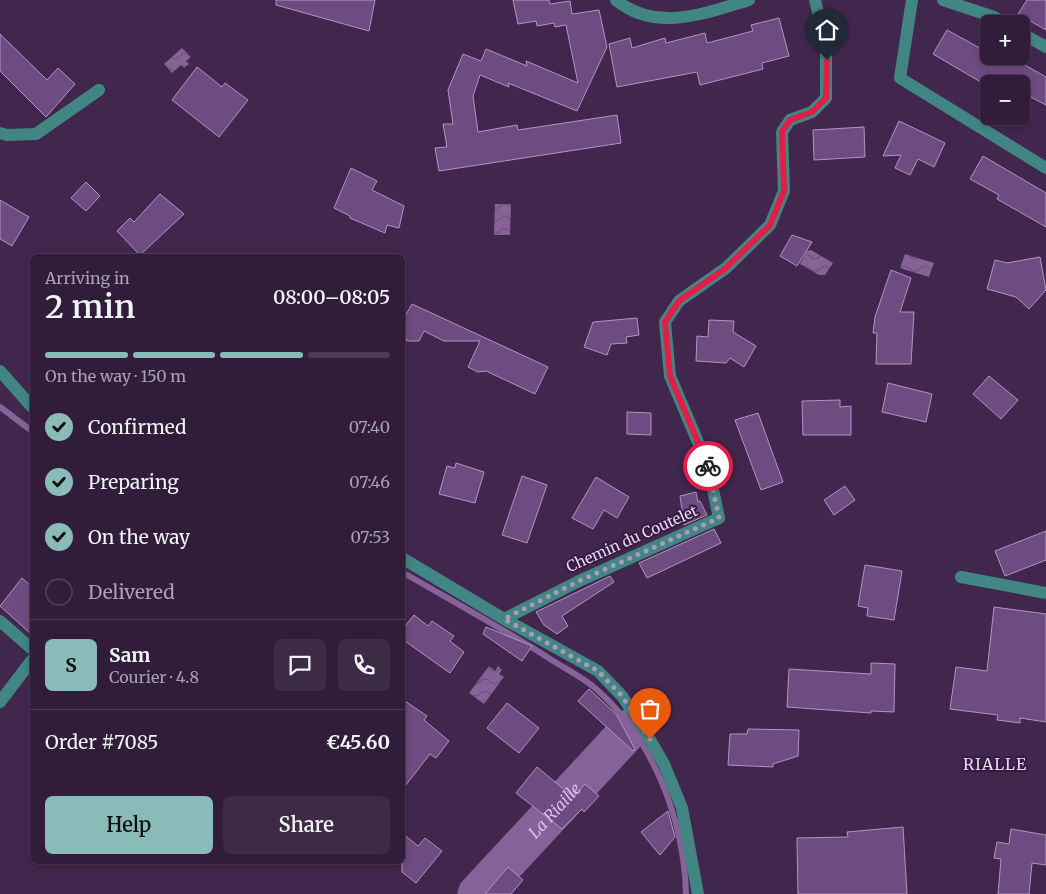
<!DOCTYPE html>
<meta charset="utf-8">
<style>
:root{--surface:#311d3a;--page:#3d2a45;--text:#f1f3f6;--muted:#a8a2af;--line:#4c3b54;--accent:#8bbbb9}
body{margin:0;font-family:Merriweather,serif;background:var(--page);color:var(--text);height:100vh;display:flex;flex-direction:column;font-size:19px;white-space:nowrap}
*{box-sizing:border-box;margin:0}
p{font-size:16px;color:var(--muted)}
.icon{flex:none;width:28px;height:28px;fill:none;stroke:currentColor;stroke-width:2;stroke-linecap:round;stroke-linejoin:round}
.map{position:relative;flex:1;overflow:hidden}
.sheet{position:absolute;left:30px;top:254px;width:375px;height:610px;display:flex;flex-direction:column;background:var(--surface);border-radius:8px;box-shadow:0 2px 8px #0003,0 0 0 1px var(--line)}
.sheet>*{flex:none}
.buttons{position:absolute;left:980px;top:15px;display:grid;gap:10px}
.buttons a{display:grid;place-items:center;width:50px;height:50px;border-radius:8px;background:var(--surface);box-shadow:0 2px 8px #0003,0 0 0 1px var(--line);font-size:25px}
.pin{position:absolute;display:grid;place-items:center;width:42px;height:42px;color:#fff;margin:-51px -21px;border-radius:50% 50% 50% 0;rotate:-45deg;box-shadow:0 0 5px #0007}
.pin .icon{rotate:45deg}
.courier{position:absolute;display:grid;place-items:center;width:50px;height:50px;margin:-25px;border:4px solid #e11d48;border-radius:50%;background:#fff;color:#222;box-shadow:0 1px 6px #0007}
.overview em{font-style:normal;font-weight:600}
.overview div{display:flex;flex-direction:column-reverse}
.overview{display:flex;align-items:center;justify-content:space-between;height:85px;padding:0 15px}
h1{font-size:32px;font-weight:600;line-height:38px}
.bar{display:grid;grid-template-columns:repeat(4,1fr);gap:8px 5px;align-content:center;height:60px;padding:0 15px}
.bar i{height:6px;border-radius:4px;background:var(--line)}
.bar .active{background:var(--accent)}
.bar p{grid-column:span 4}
.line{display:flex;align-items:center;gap:12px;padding:0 15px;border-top:1px solid var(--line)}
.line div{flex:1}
.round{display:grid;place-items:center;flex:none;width:52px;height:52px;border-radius:8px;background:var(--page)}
ol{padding:0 15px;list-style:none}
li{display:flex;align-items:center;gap:15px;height:55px}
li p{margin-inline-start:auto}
li .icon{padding:5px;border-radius:50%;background:var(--accent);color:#111;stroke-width:4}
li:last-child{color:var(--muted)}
li i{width:28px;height:28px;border:2px solid var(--line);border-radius:50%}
.action{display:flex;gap:10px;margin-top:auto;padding:10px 15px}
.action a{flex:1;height:58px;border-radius:8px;background:var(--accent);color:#111;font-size:20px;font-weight:600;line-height:58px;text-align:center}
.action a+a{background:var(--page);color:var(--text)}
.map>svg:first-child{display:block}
</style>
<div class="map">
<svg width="1046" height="894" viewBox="0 0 1046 894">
<defs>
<pattern id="water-waves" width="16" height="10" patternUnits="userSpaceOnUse" patternTransform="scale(1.25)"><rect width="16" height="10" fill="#866299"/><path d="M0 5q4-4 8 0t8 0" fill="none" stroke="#695375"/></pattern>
</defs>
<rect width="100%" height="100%" fill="#41274e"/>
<path fill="url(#water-waves)" d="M182,48L191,57L186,61L189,64L184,68L181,65L172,73L164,64Z
M495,204H511L510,235H494Z
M811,250L833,263L825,275H819L800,264L807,251Z
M905,254L934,263L929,277L900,268Z
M489,666L495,671L498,666L502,670L499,674L504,677L484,704L469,693Z"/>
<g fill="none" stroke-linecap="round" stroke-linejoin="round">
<path stroke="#866299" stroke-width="6" d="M0,407L32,431
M402,572C451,600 500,627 547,657C562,667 581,676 595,688C653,738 684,819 686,894"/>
<path stroke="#866299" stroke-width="39" id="s1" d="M477,894L631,728"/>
</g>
<path fill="#6e4b80" stroke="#b294c2" d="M276,0H375L369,31L276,5Z
M513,0H549L550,4L570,1L572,14L599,10L607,47L577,111L508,83L509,87L480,75L473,96L478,132L517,125L518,130L617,115L621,143L439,171L435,148L447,147L443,124H453L448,90L463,54L481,61L486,49L527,66L526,61L578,83L566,25L555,27L554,23L537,26L536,21L518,24Z
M1027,0H1046V30L1018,14Z
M779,18L789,56L762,63L763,69L700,85L697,72L617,87L609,44L630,38L632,48L665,38L666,43L705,33L707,43L753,31L751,25Z
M947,30L989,53V56H995L1005,62L1009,56L1046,77V105L1021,92V84H984L933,54Z
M0,34L47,80L58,68L75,84L46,117L0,71Z
M197,67L222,87L225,83L248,100L219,137L172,100Z
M899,121L945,143L934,167L918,159L910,175L895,168L901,155L883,156Z
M864,127L865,157L814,160L813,130Z
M983,156L1046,193V227L997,199L999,195L970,179Z
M351,168L377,181L372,190L404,206L399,228L387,225L385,233L350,218V216L334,208Z
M86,182L100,196L86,211L71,198Z
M160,194L184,214L140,255L117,231L130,218L134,222Z
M0,200L29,217L12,246L0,239Z
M792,235L812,242L797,266L780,256Z
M1040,257L1046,290L1029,309L1016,297L987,289L995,260L1007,263Z
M891,270L911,278L900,312H914L911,364H876L877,333H873L875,317Z
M412,304L548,367L535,394L486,371L478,372L468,367L480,341H444L424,331L419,341H407L403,330L404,318Z
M637,318L639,335L626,337L627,343L611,344L607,355L584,347L593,322Z
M709,320L734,321L733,332L756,346L744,367L730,358L726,363L696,361L697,336L708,337Z
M989,376L1018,400L1001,419L973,394Z
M888,383L932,394L926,422L882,412Z
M840,400V407L851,406V435H803L802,401Z
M627,412L651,413V435L627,434Z
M758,413L783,482L761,490L735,420Z
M456,463L484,472L475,503L439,494L447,466L455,468Z
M522,476L547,485L527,543L502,535Z
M596,477L629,497L617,518L604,510L593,529L572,518Z
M845,486L855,500L834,515L824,500Z
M696,492L698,502L700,501L707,515L684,525L680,496Z
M714,529L721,543L647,578L639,563Z
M1046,531V560L1005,576L995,551Z
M865,565L902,571L894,620L867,616L868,608L858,606Z
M610,576L614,582L562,616L568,626L557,634L544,625L536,612Z
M22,578L32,587V635L0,606Z
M994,607L1046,614V722L1020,718V723L997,720L998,715L950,709L956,667L987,671Z
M414,615L428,626L432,621L454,636L450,641L464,652L450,673L402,639V630Z
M486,627L532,646L522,661L483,634Z
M871,663L895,664L894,712L871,711V713L787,707L789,669L871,674Z
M589,689L616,714L635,749L633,751L578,701Z
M402,699L427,716L424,720L449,741L436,758L430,754L402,790Z
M507,703L539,728L519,753L487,728Z
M748,729L799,730L798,756L773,764V767L728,765L730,734H747Z
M537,767L573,797L585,784L599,796L584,812L582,809L562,829L516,793Z
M668,811L675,837L660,855L641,832Z
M903,827L907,894H798L797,838L848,837L847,832Z
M1011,829L1046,835V865L1032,863L1029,894H998L1001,859L994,858L997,842L1009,844Z
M402,833L418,846L425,838L442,851L416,883L402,872Z
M508,867L523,880L511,894H485Z"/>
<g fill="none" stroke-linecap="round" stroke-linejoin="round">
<path stroke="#428684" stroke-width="12" d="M616,0C656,33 706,13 749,0
M912,0L900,78L1046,168
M943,0L994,17L1006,24
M1021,33L1046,47
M0,133L7,135L36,134L99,90
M0,371L32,407
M402,558L504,619L598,671L622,696L642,726L664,764L682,808L698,894
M961,577L1046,593
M504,619L579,581L719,518L708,466L670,376L665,322L679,301L726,268L770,225L784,191L782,132L790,120L812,112L826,98V44L815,0
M0,621L32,649
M0,702L32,660"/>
</g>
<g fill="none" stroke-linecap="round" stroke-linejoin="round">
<path stroke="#ac99b7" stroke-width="5" stroke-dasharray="0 9" d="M650,739L622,696L598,671L504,619L579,581L719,518L708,466"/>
<path stroke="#e11d48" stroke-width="6" d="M708,466L670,376L665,322L679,301L726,268L770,225L784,191L782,132L790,120L812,112L826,98L827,60"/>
</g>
<g text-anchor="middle" stroke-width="4" stroke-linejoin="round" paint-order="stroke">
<g font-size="15" fill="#e6d6ef" stroke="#361c43">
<text transform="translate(632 539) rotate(-24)" y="5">Chemin du Coutelet</text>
</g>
<g font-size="16" letter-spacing="1" fill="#e6d6ef" stroke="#361c43">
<text x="995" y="770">RIALLE</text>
</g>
<g font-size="16" font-style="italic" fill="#e3bafa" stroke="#361c43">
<text dy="6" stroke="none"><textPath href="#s1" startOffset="114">La Riaille</textPath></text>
</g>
</g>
</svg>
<div class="buttons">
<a>+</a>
<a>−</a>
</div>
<div class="pin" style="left:650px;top:739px;background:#ea580c"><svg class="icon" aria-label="bag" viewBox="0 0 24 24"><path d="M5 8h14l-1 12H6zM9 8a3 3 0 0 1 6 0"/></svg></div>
<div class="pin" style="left:827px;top:60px;background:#1f2937"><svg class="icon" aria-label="home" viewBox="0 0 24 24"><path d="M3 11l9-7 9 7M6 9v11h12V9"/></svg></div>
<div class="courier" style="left:708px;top:466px"><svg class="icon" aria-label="bike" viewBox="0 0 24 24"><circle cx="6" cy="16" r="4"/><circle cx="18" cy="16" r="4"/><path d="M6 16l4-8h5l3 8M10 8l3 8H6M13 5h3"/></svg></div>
<section class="sheet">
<div class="overview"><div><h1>2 min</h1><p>Arriving in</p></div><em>08:00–08:05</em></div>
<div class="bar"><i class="active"></i><i class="active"></i><i class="active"></i><i></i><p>On the way · 150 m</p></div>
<ol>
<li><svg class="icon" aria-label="check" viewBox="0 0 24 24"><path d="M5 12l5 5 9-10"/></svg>Confirmed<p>07:40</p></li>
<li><svg class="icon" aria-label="check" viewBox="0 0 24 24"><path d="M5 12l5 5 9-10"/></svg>Preparing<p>07:46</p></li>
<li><svg class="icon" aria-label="check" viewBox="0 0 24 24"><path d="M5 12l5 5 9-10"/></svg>On the way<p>07:53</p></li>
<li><i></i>Delivered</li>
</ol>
<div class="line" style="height:90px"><b class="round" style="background:var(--accent);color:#111">S</b><div><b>Sam</b><p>Courier · 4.8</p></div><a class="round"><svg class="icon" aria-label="chat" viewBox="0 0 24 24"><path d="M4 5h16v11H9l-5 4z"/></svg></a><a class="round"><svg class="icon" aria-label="phone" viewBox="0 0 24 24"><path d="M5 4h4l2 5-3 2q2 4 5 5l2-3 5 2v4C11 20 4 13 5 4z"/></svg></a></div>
<div class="line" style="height:65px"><div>Order #7085</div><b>€45.60</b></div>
<div class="action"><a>Help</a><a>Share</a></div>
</section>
</div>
